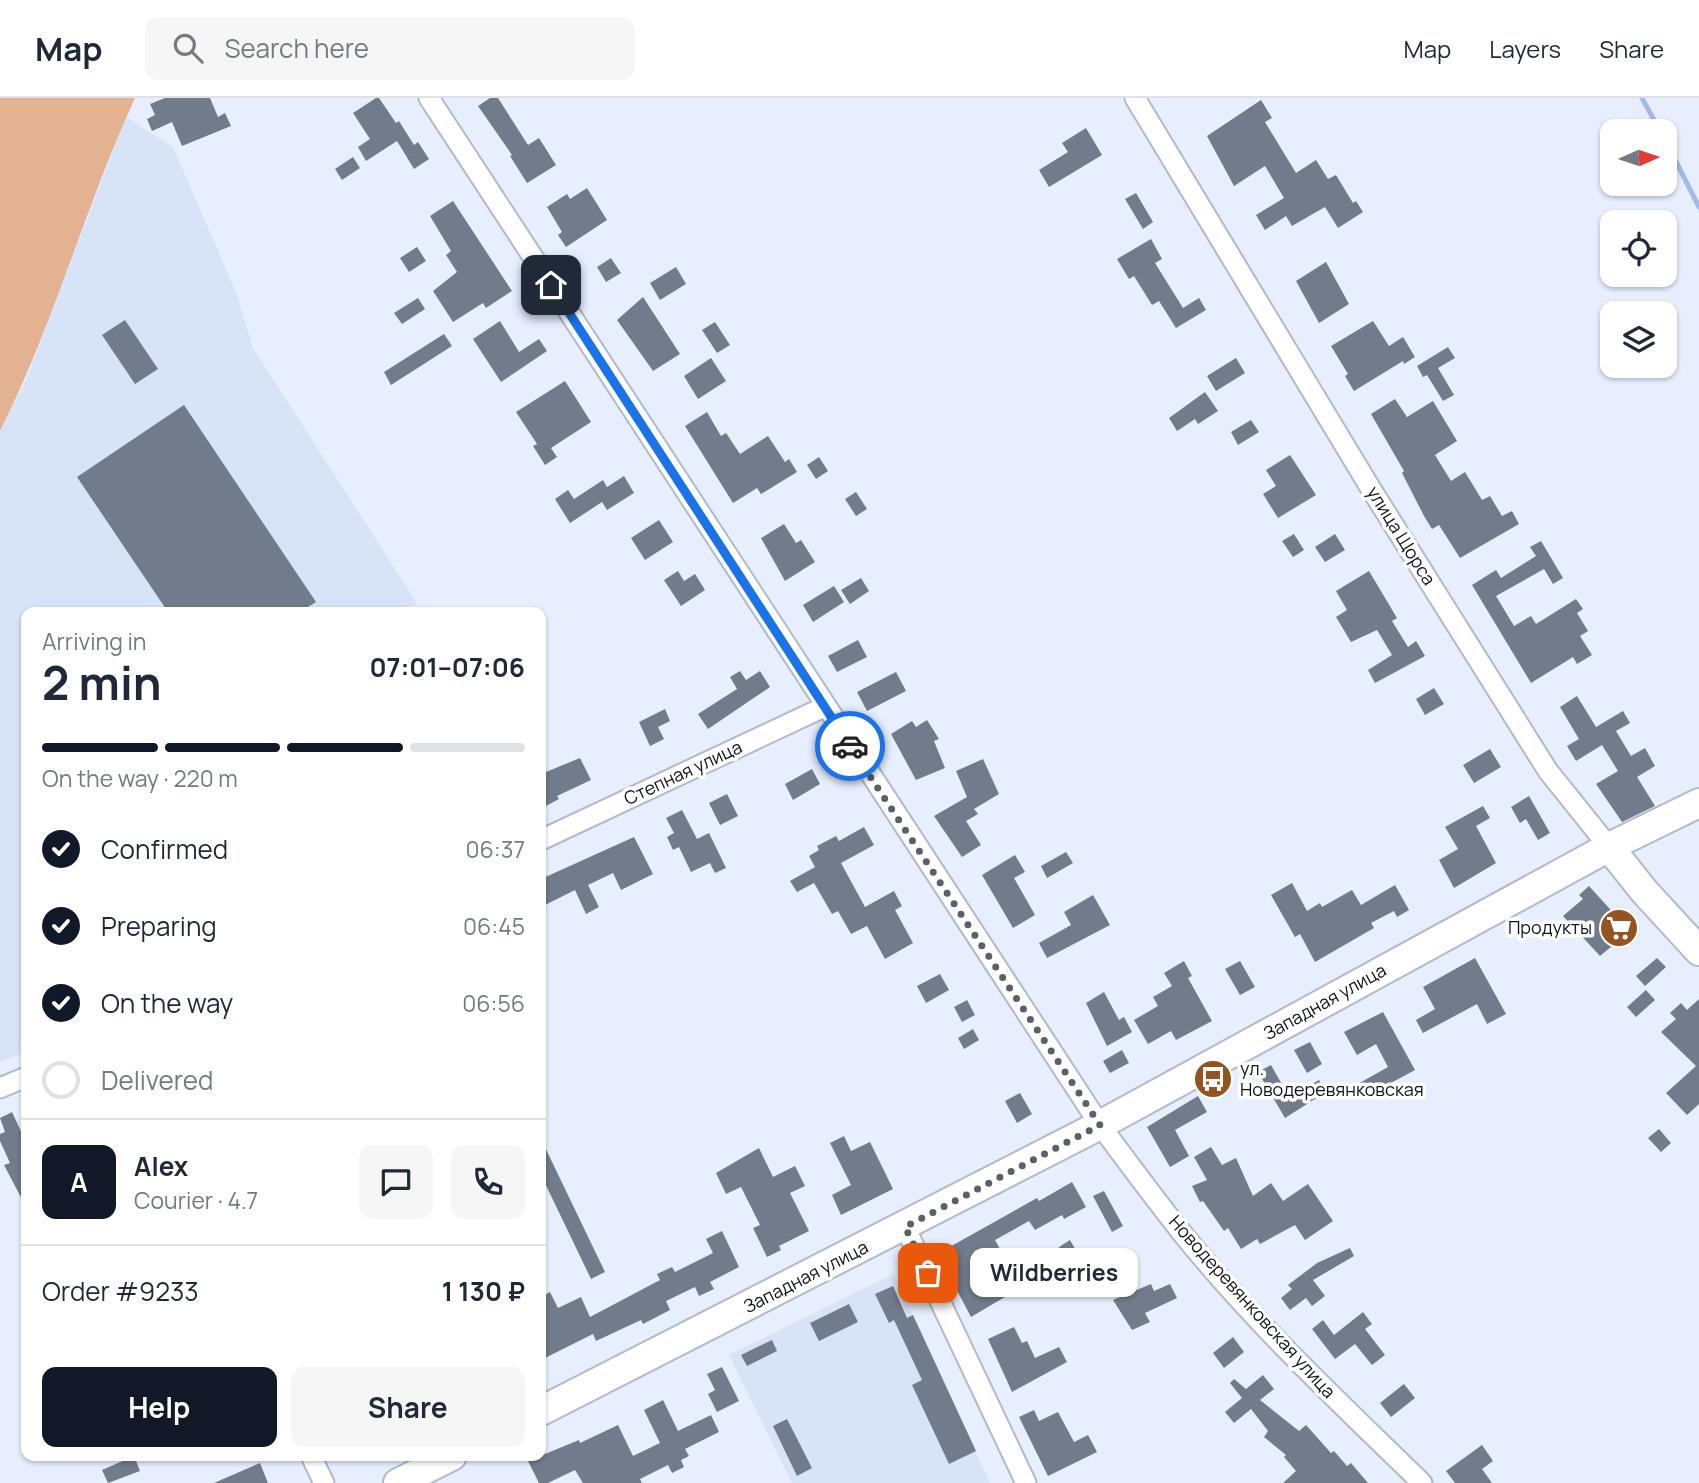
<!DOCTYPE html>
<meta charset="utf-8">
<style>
:root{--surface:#fff;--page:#f6f6f7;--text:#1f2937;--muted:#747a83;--line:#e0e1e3;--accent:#111827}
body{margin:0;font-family:Manrope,sans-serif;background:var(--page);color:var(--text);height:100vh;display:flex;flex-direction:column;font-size:26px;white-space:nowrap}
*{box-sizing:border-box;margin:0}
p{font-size:23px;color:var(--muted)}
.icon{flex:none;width:38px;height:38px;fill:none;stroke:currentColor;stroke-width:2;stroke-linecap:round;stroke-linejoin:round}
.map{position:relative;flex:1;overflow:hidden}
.details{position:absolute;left:21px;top:509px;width:525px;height:854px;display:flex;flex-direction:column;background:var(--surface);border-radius:14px;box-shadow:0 2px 5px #0004}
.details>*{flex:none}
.needle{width:46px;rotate:87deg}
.buttons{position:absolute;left:1600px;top:21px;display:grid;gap:14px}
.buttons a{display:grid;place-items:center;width:77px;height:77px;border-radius:14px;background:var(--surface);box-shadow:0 2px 5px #0004;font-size:35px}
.pin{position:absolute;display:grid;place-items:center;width:60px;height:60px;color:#fff;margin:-30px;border-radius:14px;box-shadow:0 4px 10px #0006}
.courier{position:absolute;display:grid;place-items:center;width:70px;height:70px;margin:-35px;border:5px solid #1a73e8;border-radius:50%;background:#fff;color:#222;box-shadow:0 2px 9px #0007}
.bubble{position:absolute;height:49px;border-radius:14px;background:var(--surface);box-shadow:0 2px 5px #0004;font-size:23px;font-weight:700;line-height:49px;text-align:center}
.summary em{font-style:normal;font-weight:700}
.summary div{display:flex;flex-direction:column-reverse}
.summary{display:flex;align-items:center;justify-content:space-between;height:119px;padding:0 21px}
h1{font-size:46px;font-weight:700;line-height:52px}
.bar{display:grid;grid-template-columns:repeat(4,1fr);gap:10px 7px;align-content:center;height:84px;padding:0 21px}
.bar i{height:9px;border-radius:5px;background:var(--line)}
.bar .active{background:var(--accent)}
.bar p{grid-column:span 4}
.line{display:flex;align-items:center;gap:18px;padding:0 21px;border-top:2px solid var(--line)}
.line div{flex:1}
.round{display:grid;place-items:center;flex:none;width:74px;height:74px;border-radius:14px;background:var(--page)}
ol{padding:0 21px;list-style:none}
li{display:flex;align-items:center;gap:21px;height:77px}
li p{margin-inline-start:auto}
li .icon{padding:7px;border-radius:50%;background:var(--accent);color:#fff;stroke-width:4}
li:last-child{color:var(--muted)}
li i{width:38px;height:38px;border:4px solid var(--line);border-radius:50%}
.primary-button{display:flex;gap:14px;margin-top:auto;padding:14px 21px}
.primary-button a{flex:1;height:80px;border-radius:14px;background:var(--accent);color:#fff;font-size:28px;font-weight:700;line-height:80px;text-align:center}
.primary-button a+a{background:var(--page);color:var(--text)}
header{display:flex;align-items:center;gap:42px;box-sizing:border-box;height:98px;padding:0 35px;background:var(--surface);border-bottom:2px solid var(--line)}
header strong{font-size:33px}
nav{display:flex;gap:38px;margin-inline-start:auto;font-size:24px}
.search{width:490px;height:63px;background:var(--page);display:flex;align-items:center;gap:18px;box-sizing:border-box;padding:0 24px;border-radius:14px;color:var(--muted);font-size:26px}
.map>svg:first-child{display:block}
</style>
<header>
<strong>Map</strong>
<div class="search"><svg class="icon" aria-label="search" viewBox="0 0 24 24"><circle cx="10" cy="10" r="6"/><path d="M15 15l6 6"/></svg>Search here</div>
<nav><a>Map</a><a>Layers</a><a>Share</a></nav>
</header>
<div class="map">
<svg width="1699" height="1385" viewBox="0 0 1699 1385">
<rect width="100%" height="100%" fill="#e7effe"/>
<path fill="#d7e3f6" d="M126,19L173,49L236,194L253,250L417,505L399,514H26V954L0,964V333L26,282Z
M893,1176L990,1385H792L729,1257Z"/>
<path fill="#e3b293" d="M0,0H135C85,109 54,226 0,333Z"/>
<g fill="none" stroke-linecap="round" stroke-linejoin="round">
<path stroke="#a2bbe9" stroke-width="5" d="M1642,0L1660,33
M1664,40L1699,109"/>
</g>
<path fill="#717b8b" d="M165,0H210L218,19L225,15L231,28L182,48L172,24L152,33L147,21L155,17L150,6Z
M376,0H379L396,25L399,23L414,47L418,44L429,61L414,71L397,43L366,63L358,49L370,41L353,15Z
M490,0H498L528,47L539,40L556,67L527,85L510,58L512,57L478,8Z
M1261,2L1272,20L1265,24L1296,75L1316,62L1328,81L1336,77L1353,105L1356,103L1363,114L1338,130L1325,109L1292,128L1286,118L1265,132L1256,117L1284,100L1265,68L1234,88L1207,38Z
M1086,30L1102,57L1049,89L1039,72L1068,54L1062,45Z
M353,59L360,70L342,82L335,71Z
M587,90L607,122L566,149L558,137L562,134L547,109L567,96L570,101Z
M1136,95L1153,124L1143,131L1125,101Z
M453,103L512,193L486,210L483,205L453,224L433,193L457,174L446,157L451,153L430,118Z
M1151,141L1162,161L1155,165L1183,210L1199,200L1206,212L1176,230L1159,203L1152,207L1134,178L1129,181L1117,161Z
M417,149L426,163L409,174L400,160Z
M611,160L621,175L606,184L597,169Z
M1326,164L1349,206L1319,225L1296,183Z
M676,169L686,186L660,202L650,185Z
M643,199L680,256L653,273L617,222Z
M418,200L425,211L402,226L394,215Z
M125,222L158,271L135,286L102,237Z
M500,223L519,254L539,241L547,253L501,284L473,241Z
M1373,223L1389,248L1403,239L1415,259L1404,266L1403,263L1354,293L1345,278L1348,276L1331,248Z
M715,224L730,247L717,255L702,232Z
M444,236L452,248L391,287L384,274Z
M1448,249L1455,260L1438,270L1454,297L1443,303L1427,277L1423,279L1417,268Z
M711,260L726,283L698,301L684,278Z
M1236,260L1245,275L1216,293L1207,278Z
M565,283L591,324L551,350L557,359L545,367L533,348L537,346L516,314Z
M1205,294L1218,313L1198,326L1195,321L1177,333L1169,320Z
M1395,301L1407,319L1433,303L1457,343L1435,357L1451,383L1465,374L1482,402L1490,398L1502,418L1512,413L1519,426L1460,460L1439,427L1432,431L1424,418L1402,375L1404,373L1371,316Z
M184,307L316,504L300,514H168L77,379Z
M707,314L721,338L726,335L740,356L768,338L785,364L789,361L797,374L761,396L757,390L733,405L685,328Z
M1251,322L1259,334L1238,347L1231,334Z
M1290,357L1316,397L1278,420L1263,396L1276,388L1266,372Z
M819,359L828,373L816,381L807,367Z
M624,378L634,395L607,412L602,404L570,425L555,401L568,392L574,401L603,382L607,389Z
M856,394L867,411L856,418L845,401Z
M659,422L673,444L645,462L631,440Z
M784,426L796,445L801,442L815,464L785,483L761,440Z
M1294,436L1304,452L1293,459L1282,443Z
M1335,436L1345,452L1325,464L1315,449Z
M1541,443L1563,480L1553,486L1544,471L1496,498L1514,528L1531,518L1536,526L1576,501L1583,511L1577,515L1588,533L1580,538L1592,557L1577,566L1573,559L1531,585L1472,487L1496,472L1501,480L1536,458L1530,449Z
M678,473L684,483L695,476L705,492L681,508L664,482Z
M1369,473L1397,520L1392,523L1408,549L1416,543L1425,558L1375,585L1368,572L1392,557L1377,532L1351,544L1336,519L1347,512L1336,493Z
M861,480L869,493L850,506L841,492Z
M834,488L844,504L813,524L803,507Z
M858,542L867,559L837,574L828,558Z
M740,573L746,582L760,573L770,589L708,631L698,616L737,591L730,579Z
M896,574L906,593L867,613L857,594Z
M1434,590L1444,606L1425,617L1416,601Z
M1577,598L1596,629L1623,613L1630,625L1616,633L1631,658L1645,650L1655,668L1637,679L1655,708L1622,724L1596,686L1618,673L1602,647L1576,663L1567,648L1579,641L1560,609Z
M665,611L670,623L658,629L664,641L650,648L639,624Z
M927,622L939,641L934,643L945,670L916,682L891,636L912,623L916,629Z
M1490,651L1501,669L1474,685L1463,667Z
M580,660L591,682L557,698L559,701L546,708L541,697V676Z
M983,661L999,696L974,711L978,716L966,723L981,747L962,759L934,718L967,699L956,673Z
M812,671L820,686L793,702L785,686Z
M727,696L738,718L720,727L709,705Z
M1529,698L1550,735L1538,742L1526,721L1520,725L1511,709Z
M1483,708L1490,720L1476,728L1496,765L1454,790L1439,762L1458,751L1445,729Z
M682,712L697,741L709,735L726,770L715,775L710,765L691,774L679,749L673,752L667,739L674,735L666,720Z
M864,729L874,747L841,765L865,809L894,793L902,808L895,812L913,845L885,861L867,828L851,836L838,813L832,816L814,785L797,794L790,783L815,769L809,758L819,752L817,748L836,738L839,743Z
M634,739L653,776L621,792L613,775L588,787L599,809L586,816L575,792L541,809V781Z
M1066,754L1073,765L1047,780L1041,768Z
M1015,757L1025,774L1014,780L1035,817L1013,830L982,777Z
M1292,785L1307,813L1320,805L1322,809L1352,792L1361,807L1395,787L1409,812L1397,819L1394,813L1371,825L1374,830L1315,864L1300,836L1295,839L1271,797Z
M1589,788L1618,820L1624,814L1636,828L1600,858L1563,818L1583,801L1579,797Z
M1093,797L1110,827L1047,860L1039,845L1071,827L1064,814Z
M1475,860L1506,916L1487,926L1477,906L1423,935L1416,922L1435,911L1423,889Z
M1657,860L1666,869L1645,888L1636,878Z
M1184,863L1192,878L1188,880L1212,923L1176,942L1171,933L1148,946L1134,922L1158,908L1153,899L1172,888L1164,875Z
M1240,863L1255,889L1240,897L1225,871Z
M940,876L949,892L926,905L917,888Z
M1646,892L1655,902L1636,919L1627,909Z
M1104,894L1119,922L1124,919L1132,934L1107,948L1086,905Z
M1699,901V1006L1687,1017L1666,995L1696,968L1661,934L1676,921L1670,915L1681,905L1687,912Z
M967,902L975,917L962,924L954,909Z
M1383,914L1415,972L1363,1000L1356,987L1388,969L1376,946L1357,957L1344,934Z
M973,931L979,942L964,951L958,940Z
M1310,944L1322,966L1307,975L1294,952Z
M1122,952L1129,965L1110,975L1103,963Z
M1271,967L1289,999L1319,982L1326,994L1285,1020L1258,974Z
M1020,995L1032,1016L1017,1025L1005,1003Z
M1198,998L1207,1014L1175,1032L1189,1058L1170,1069L1147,1029Z
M12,1014L26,1044V1109L4,1067L10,1065L0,1043V1036L5,1034L0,1020Z
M1659,1031L1671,1045L1661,1054L1648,1040Z
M844,1038L851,1053L870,1044L893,1091L841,1117L832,1097L851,1087L830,1045Z
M541,1041L605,1174L591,1181L541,1077Z
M1211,1049L1222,1067L1236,1060L1253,1098L1271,1085L1283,1103L1308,1086L1333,1123L1305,1142L1295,1127L1260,1146L1257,1141L1241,1151L1228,1130L1224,1133L1203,1103L1200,1104L1192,1088L1207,1082L1194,1059Z
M759,1050L773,1079L795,1068L805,1088L790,1095L809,1133L779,1148L781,1152L767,1159L753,1130L760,1127L741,1089L726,1096L716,1075Z
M1072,1084L1086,1109L1064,1121L1062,1117L1035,1132L1029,1123L995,1142L1014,1176L1037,1164L1044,1176L971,1219L940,1160L949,1155L946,1151L1037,1100L1039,1103Z
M1104,1093L1123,1128L1112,1134L1093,1098Z
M722,1133L739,1169L710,1184L714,1191L699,1198L695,1189L666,1203L670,1212L643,1226L641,1222L596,1243L593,1236L541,1262V1199L550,1194L558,1210L581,1199L590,1219L660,1182L657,1176L672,1169L675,1174L713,1155L706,1141Z
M1070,1142L1082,1163L1071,1170L1059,1149Z
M1350,1150L1354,1158L1313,1182L1325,1198L1312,1208L1306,1200L1290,1212L1281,1200L1292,1191L1288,1187L1317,1165Z
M1151,1186L1154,1193L1170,1186L1177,1200L1145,1215L1150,1224L1132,1232L1113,1202Z
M893,1188L907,1220L913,1217L976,1353L949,1366L912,1287L922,1282L894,1222L889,1225L875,1196Z
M849,1206L858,1224L819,1243L810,1225Z
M1363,1214L1372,1226L1365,1231L1385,1257L1372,1267L1355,1246L1335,1261L1312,1231L1323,1222L1334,1237Z
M1014,1229L1022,1245L1027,1243L1035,1260L1059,1249L1067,1264L1012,1294L988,1241Z
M1233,1239L1244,1254L1224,1270L1213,1255Z
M772,1242L777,1253L747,1268L741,1257Z
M722,1269L739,1303L717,1314L708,1296L715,1292L707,1276Z
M1263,1277L1274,1291L1260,1302L1299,1333L1306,1327L1331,1355L1334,1353L1347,1368L1351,1365L1368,1385H1283L1296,1373L1284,1359L1286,1357L1264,1339L1268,1333L1251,1311L1234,1325L1225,1314L1242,1300L1230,1285L1234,1281L1246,1291Z
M1404,1286L1415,1300L1391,1319L1380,1305Z
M663,1302L678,1333L711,1317L719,1334L685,1351L689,1358L681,1362L684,1369L672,1375L668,1367L640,1381L642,1385H583L575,1372L548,1385H539L528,1363L579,1342L580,1345L618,1327L633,1358L660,1345L644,1312Z
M1034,1312L1039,1323L1058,1314L1074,1344L1088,1337L1097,1354L1048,1378L1019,1319Z
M787,1321L812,1370L797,1378L773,1328Z
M1482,1347L1493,1363L1482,1371L1492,1385H1455L1446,1373Z
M134,1358L140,1373L108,1385L102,1372Z
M260,1365L268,1385H214Z"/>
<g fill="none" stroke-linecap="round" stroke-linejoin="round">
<defs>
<path id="minor" d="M429,0L1100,1027C1126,1062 1151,1096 1178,1130C1251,1222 1338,1303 1422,1385
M1135,0L1371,391L1548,673L1609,749
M541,742L824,609
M0,990L26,979
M905,1129L1026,1385
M311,1358L324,1385"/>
<path id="secondary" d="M1609,749L1644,793L1699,853
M541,1313L1100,1027L1609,749L1699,705
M398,1385L452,1358"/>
</defs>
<use href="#minor" stroke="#b0bacc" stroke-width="23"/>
<use href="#secondary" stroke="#b0bacc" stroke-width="32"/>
<use href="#minor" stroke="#fff" stroke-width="19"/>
<use href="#secondary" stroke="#fff" stroke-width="28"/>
</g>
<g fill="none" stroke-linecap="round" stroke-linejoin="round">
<path stroke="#5b6069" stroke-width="7" stroke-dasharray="0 12.6" d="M850,648L1100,1027L905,1129L928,1175"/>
<path stroke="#1a73e8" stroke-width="9" d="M551,187L850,648"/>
</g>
<defs>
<symbol id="supermarket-disc" viewBox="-11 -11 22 22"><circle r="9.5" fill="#955320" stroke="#fff"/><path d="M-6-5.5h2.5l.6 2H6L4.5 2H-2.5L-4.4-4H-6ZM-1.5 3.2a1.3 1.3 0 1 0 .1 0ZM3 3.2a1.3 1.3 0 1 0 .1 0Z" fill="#fff"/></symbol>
<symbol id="bus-disc" viewBox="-11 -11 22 22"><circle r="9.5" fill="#955320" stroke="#fff"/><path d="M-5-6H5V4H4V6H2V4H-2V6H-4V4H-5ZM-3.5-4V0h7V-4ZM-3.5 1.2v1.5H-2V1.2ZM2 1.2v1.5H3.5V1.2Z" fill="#fff"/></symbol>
</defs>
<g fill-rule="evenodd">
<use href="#supermarket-disc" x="1597" y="808" width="44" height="44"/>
<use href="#bus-disc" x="1191" y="959" width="44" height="44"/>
</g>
<g text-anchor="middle" stroke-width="7" stroke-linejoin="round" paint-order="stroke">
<g font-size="18" fill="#0f1319" stroke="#fff">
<text transform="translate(1401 438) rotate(58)" y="6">улица Щорса</text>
<text transform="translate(683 675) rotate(-25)" y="6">Степная улица</text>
<text transform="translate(1325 904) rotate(-29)" y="6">Западная улица</text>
<text transform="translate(806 1179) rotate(-27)" y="6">Западная улица</text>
<text transform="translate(1252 1209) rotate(48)" y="6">Новодеревянковская улица</text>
</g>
<g font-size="18" fill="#0f1319" stroke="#fff" text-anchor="end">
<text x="1592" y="836">Продукты</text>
<text x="1240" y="977" text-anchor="start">ул.<tspan x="1240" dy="21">Новодеревянковская</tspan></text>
</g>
</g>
</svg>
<div class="buttons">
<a><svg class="needle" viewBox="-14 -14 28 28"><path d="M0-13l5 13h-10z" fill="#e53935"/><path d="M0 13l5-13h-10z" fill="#747a83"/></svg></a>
<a><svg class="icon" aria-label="locate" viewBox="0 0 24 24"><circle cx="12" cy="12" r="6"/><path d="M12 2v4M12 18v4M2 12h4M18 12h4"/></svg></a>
<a><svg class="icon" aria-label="layers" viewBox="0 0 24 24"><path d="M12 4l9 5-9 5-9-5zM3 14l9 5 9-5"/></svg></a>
</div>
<div class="pin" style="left:928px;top:1175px;background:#ea580c"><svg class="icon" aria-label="bag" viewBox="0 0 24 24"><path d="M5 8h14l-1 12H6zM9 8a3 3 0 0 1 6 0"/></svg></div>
<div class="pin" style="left:551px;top:187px;background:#1f2937"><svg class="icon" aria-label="home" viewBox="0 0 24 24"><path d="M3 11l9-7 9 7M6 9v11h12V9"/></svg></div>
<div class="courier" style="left:850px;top:648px"><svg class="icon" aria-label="car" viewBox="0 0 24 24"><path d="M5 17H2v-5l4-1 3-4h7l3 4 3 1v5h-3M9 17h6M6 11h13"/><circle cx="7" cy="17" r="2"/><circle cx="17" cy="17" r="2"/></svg></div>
<div class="bubble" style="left:970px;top:1150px;width:168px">Wildberries</div>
<section class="details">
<div class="summary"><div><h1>2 min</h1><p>Arriving in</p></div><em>07:01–07:06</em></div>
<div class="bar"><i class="active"></i><i class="active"></i><i class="active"></i><i></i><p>On the way · 220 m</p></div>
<ol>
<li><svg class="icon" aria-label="check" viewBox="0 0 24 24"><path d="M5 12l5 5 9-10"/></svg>Confirmed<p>06:37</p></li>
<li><svg class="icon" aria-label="check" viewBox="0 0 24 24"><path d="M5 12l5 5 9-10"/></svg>Preparing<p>06:45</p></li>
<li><svg class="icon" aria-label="check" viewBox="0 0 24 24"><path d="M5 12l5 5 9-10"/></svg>On the way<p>06:56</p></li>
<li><i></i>Delivered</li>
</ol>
<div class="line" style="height:126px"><b class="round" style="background:var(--accent);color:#fff">A</b><div><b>Alex</b><p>Courier · 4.7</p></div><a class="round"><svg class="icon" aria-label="chat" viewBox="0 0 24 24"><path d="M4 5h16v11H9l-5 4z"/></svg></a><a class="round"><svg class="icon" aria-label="phone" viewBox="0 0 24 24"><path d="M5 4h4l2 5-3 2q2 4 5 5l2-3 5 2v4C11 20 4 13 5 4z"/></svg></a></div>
<div class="line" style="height:91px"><div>Order #9233</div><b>1 130 ₽</b></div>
<div class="primary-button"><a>Help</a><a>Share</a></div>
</section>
</div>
